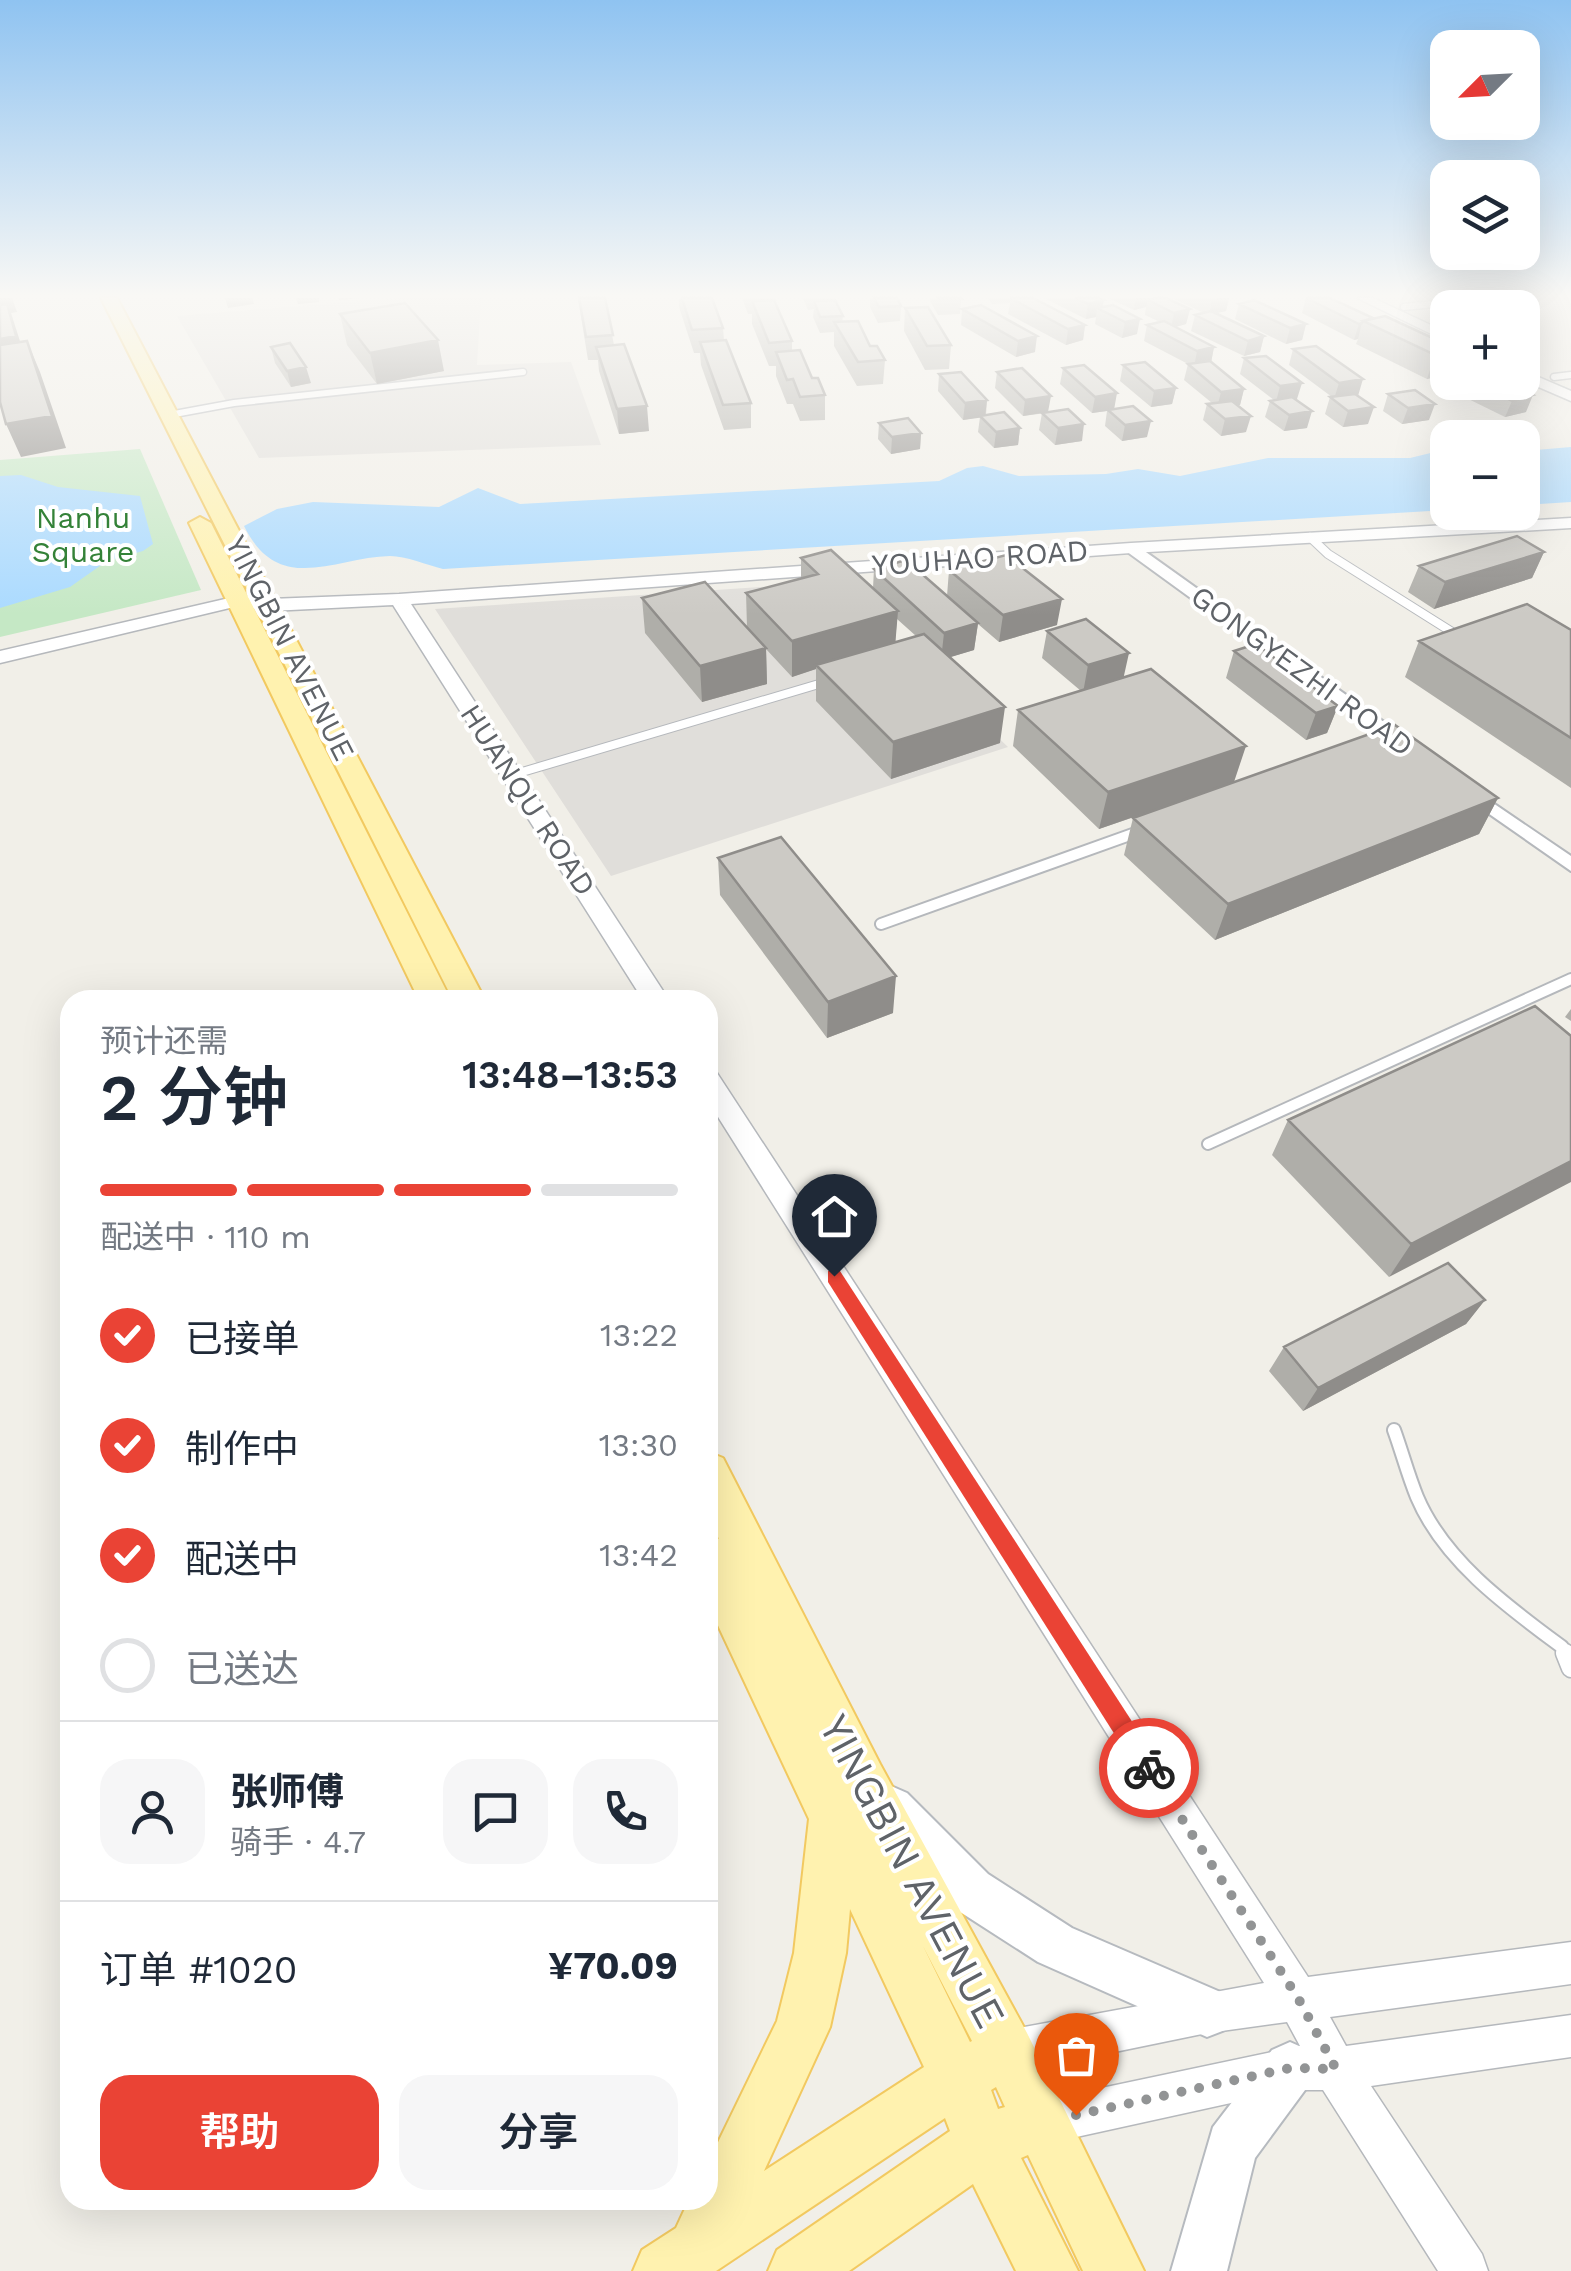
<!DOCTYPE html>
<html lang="zh">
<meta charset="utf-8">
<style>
:root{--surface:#fff;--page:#f6f6f7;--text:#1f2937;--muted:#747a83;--line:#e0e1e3;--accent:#ea4335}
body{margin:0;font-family:"Work Sans","Noto Sans SC",sans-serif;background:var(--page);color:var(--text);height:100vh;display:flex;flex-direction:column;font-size:38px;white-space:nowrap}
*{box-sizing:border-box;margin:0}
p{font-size:32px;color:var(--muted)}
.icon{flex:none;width:55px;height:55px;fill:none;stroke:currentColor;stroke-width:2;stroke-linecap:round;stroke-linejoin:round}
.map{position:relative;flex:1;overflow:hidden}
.panel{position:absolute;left:60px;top:990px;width:658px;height:1220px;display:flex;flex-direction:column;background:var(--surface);border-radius:30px;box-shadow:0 10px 40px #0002}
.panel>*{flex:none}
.needle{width:65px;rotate:246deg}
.buttons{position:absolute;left:1430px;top:30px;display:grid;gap:20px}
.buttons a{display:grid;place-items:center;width:110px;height:110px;border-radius:20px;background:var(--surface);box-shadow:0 10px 40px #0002;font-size:50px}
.pin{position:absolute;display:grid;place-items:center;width:85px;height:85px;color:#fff;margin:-102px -42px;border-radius:50% 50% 50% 0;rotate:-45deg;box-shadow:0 0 10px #0007}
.pin .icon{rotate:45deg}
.courier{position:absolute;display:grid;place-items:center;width:100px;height:100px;margin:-50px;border:8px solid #ea4335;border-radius:50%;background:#fff;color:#222;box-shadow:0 2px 12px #0007}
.head em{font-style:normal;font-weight:600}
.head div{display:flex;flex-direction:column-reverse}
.head{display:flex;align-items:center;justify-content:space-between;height:170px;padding:0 40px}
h1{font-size:65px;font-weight:600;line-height:75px}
.bar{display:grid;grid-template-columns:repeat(4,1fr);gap:15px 10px;align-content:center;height:120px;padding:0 40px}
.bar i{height:12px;border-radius:8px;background:var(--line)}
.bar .current{background:var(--accent)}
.bar p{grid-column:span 4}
.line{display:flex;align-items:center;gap:25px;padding:0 40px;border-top:2px solid var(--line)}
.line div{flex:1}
.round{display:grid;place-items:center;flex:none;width:105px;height:105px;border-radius:30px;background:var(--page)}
ol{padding:0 40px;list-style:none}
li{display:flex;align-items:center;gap:30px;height:110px}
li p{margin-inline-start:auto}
li .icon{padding:10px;border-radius:50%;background:var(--accent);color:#fff;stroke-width:4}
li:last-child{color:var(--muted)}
li i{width:55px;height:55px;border:5px solid var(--line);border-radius:50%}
.action{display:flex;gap:20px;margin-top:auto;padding:20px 40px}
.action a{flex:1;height:115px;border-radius:30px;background:var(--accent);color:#fff;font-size:40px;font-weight:600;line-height:115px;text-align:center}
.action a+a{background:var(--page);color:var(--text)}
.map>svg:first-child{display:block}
</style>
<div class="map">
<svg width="1571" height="2271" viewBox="0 0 1571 2271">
<rect width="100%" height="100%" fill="#f1efe8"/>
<path fill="#e0deda" d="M400,298H481L477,365L571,362L601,445L259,458L177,316Z
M835,582L1008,747L611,876L435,609Z"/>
<path fill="#c5e8c5" d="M140,449L201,590L0,637V460Z"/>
<path fill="#aadaff" d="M1571,447V502L1523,505V451Z
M1447,449V510L443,569C427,565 406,556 390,556C335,557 279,597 244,526L277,509L313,502L439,507L478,488L520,504L939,481L967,468L983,466L1019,476L1106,474L1138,469L1180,476L1268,458H1410Z
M21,475L58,487L140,496L153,544L143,551L107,561L70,587L0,608V476Z"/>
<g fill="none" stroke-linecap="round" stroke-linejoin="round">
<defs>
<path id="service-far4" d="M1404,307L1492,298
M1554,377L1571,375
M169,415L234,403L523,372"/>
<path id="service-far3" d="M1310,537L1328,554L1452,632
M512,775L829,681"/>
<path id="service-far2" d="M881,924L1141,831
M1208,1144L1571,979"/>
<path id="service-far1" d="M1394,1430C1402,1452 1408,1475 1417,1497C1444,1561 1508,1607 1562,1647L1566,1656"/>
<path id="service" d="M1565,1653L1571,1668"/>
<path id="minor" d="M1126,545H1136L1412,742V750H1400L1126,551Z
M1468,786L1571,856V871L1462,795V787Z"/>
<path id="tertiary" d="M1357,298H1373L1448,333V342Z
M1522,370L1571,391V401L1522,380Z
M1571,518V528L1131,553L411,604L669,1000H643L393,605L270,611L238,606L0,663V651L238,596L270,599L399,594L1131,543Z
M708,1070L717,1073L1308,1977L1571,1942V1984L1330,2017L1346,2046L1571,2015V2057L1371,2086L1482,2254L1488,2271H1438L1323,2090H1290L1040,2145L1024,2139L1018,2123L1024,2107L1040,2101L1300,2046L1287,2022L1207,2033L1008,2074L993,2067L986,2052L993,2037L1008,2030L1264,1983L708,1101Z"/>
<path id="secondary" d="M891,1786L907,1793L988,1874L1072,1928L1225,1994L1232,2012L1225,2030L1207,2037L1038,1962L954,1908L875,1825L868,1809L875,1793Z
M1290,2042L1308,2050L1316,2068L1308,2086L1255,2158L1227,2271H1171L1213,2127L1272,2050Z"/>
<path id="primary" d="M101,298H117L485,1000H453Z
M200,517L211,523L451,1000H419L189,523Z
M708,1452L723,1458L880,1764L1027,2033L1144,2271H1083L1028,2155L1021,2158L1078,2271H1016L973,2184L849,2271H768L777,2250L950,2131L945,2118L716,2271H633L642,2250L676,2228L689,2200H708V2163L777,2021L794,1953L809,1819L708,1604V1535L719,1539L708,1516ZM850,1909L924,2067L764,2171L830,2027L846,1953ZM923,1946L972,2041L970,2042ZM996,2087L1005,2107L998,2109L991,2090Z"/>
</defs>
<use href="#service-far4" stroke="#b5b8bc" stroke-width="9"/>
<use href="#service-far3" stroke="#b5b8bc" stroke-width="10"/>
<use href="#service-far2" stroke="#b5b8bc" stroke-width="14"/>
<use href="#service-far1" stroke="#b5b8bc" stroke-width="16"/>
<use href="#service" stroke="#b5b8bc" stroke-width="21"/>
<use href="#minor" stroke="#b5b8bc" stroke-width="4"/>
<use href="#tertiary" stroke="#b5b8bc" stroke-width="3"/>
<use href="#secondary" stroke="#b6babf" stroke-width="4"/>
<use href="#primary" stroke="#f2c960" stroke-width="4"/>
<use href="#service-far4" stroke="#fff" stroke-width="6"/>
<use href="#service-far3" stroke="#fff" stroke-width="8"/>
<use href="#service-far2" stroke="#fff" stroke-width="10"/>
<use href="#service-far1" stroke="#fff" stroke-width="12"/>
<use href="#service" stroke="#fff" stroke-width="18"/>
<use href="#minor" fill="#fff" fill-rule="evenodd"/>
<use href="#tertiary" fill="#fff" fill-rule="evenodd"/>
<use href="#secondary" fill="#fff" fill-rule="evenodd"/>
<use href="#primary" fill="#fff2af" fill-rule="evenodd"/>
</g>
<path fill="#afaea9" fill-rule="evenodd" d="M578,298H605L614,345L649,431L619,434L599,371L598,360H588Z
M679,298H712L723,328L724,340L751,403V428L724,430L701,365L700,353H694L679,307Z
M742,298H770L792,341V351L825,395V420L800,421L793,404H787L776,376V366H769L752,324V314H748Z
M803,298H830V300L843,316L842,322L885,360L883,384L857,386L834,346V332L820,333L813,317L814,309L808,310Z
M865,298H897L901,306L900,321L878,323L870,307V298Z
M931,298H961L960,314L938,315L930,301Z
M988,298H1033L1085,325L1083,340L1066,345L1008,314L1010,303L992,304Z
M1044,298H1099L1103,307L1113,305L1137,334L1122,338L1095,324L1096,317L1086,319Z
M1108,298H1153L1190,309L1186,324L1176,327L1214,347L1211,362L1244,389L1240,405H1238L1246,432L1221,436L1203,420L1207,404L1212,403L1184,380L1188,364L1144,341L1147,325L1160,322L1145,315L1146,307L1134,310Z
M1172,298H1229L1226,311L1215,313L1264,336L1260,352L1244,356L1191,331L1195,315L1204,313Z
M1306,298L1373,318L1448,345V374L1427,379L1356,344L1358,339L1354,340L1302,313Z
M1239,304L1306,324L1302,340L1286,344L1235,319Z
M981,305L1035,352L1016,357L961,325L962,309Z
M905,308L951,345L949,369L925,370L904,331Z
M340,314L444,371L377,384L347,345Z
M271,347L311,383L291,387L275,363Z
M1293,349L1358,396L1368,424L1343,427L1325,414L1330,397H1332L1289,365Z
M1244,358L1297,399H1295L1307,428L1284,431L1265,417L1270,401L1274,400L1240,374Z
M1123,365L1176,388L1172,404L1151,407L1120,381Z
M1063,368L1114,409L1147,437L1122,441L1105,426L1107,411L1092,413L1060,384Z
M997,372L1048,412L1082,441L1055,445L1039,430L1042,413H1046L1023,416L995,388Z
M939,374L987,400L986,415L1020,428L1018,445L994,448L978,432L980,417L963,420L938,391Z
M1448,382H1506L1526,412L1505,417L1446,388Z
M1388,394L1429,420L1402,424L1383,411Z
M879,423L921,433L920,449L891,454L878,439Z
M1544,552L1532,578L1434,609L1408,592L1419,566Z
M801,558L873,588L874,569L947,596L949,570L1057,625L999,642L978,624L974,650L950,657L1000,743L891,779L816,701V669L792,677L766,649L767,684L702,702L645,633L642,598L747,627L746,593L801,579ZM897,619L916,636L895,642Z
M1571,630V788L1405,677L1419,641Z
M1047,631L1123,678L1234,782L1498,798L1479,834L1215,940L1124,855L1133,818L1216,789L1099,829L1013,746L1018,710L1081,691L1042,658Z
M1234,651L1338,706L1327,733L1306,740L1226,678Z
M718,858L893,1013L827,1038L720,895Z
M1571,1009V1021L1565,1017Z
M1571,1036L1389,1277L1272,1155L1288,1120Z
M1485,1300L1466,1324L1303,1411L1269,1371L1284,1347Z"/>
<path fill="#8f8d8a" d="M0,298H12L17,312L11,313L26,360L0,364Z
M225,298H252L254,304L228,308Z
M296,298H319V302L298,304Z
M338,298H361L339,300Z
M1136,298H1153L1152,302L1148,300L1146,307L1134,310Z
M1220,298H1229L1226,311L1209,315L1212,300Z
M1104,300L1102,311L1097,308L1096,317L1086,319L1088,304Z
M1190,309L1186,324L1171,328L1174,313Z
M1140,319L1137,334L1122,338L1125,322Z
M1362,323L1358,339L1354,340L1359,324Z
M1306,324L1302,340L1286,344L1290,328Z
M1085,325L1083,340L1066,345L1068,329Z
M1037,336L1035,352L1016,357L1018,341Z
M1264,336L1260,352L1244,356L1248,341Z
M438,340L444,371L377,384L370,353Z
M27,341L40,372L66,448L21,457L6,424Z
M1214,347L1211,363L1194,367L1197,351Z
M1448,352V374L1427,379L1435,355Z
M306,367L311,383L291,387L287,371Z
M1363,379L1358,396L1334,399L1339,383Z
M1302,383L1297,399L1276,402L1280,386Z
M1176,388L1172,404L1151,407L1154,391Z
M1244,389L1240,405L1217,408L1221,392Z
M1117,393L1114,410L1092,413L1095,397Z
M1533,395L1526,412L1505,417L1512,401Z
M1051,396L1048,412L1023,416L1025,400Z
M987,400L985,417L963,420L965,403Z
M1435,404L1429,420L1402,424L1408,408Z
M647,406L649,431L619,434L617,409Z
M1374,407L1368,424L1343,427L1348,411Z
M1312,411L1307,428L1284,431L1289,415Z
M1251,416L1246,432L1221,436L1225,419Z
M1151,421L1147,437L1122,441L1125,425Z
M1084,424L1082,441L1055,445L1058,428Z
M1020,428L1018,445L994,448L996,432Z
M921,433L920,449L891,454L892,437Z
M1544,552L1532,578L1434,609L1445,582Z
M1062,599L1057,625L999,642L1003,615Z
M898,611L895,647L816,665V669L792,677V641Z
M978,623L974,650L941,660L944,633Z
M766,648L767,684L702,702L700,666Z
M1129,653L1123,680L1083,693L1088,665Z
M1338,706L1327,733L1306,740L1316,713Z
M1005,707L1000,743L891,779L893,742Z
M1246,746L1234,782L1099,829L1108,792Z
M1498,798L1479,834L1215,940L1228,904Z
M896,976L893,1013L827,1038L828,1002Z
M1571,1161V1182L1389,1277L1411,1244Z
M1485,1300L1466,1324L1303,1411L1318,1388Z"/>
<path fill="#cccac5" stroke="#8f8d8a" stroke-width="2.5" d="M579,298H605L613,335L586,337Z
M682,298H712L723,328L692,330Z
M874,298H897L901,306L879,307Z
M938,298H961L962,299L940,300Z
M1010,298H1033L1085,325L1068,329Z
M1075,298H1099L1104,300L1088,304Z
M1157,298H1166L1190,309L1174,313L1148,300Z
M1306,298H1330L1373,318L1363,321L1362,323L1359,324Z
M774,300L792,341L769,343L752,301Z
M835,300L843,316L820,317L814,301Z
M1254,300L1306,324L1290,328L1239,304Z
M405,303L438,340L370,353L340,314Z
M7,304L16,336L0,339V305Z
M981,305L1037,336L1018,341L962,309Z
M1113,305L1140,319L1125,322L1097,308Z
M928,307L951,345L927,346L905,308Z
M1211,311L1264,336L1248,341L1195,315Z
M1385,316L1448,345V352L1435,355L1363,321Z
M858,321L870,346H877L885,360L858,362L834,322Z
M1164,321L1214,347L1197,351L1147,325Z
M726,340L751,403L723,405L700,342Z
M27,341L52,416L6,424L0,402V345Z
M290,343L306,367L287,371L271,347Z
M624,344L647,406L617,409L596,347Z
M1316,346L1363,379L1339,383L1293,349Z
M800,350L812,378H818L825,395L800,397L793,379L787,380L776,352Z
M1266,356L1302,383L1280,386L1244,358Z
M1210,361L1244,389L1221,392L1188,364Z
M1145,362L1176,388L1154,391L1123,365Z
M1084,365L1117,393L1095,397L1063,368Z
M1022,368L1051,396L1025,400L997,372Z
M961,372L987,400L965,403L939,374Z
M1474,382H1506L1533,395L1512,401Z
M1415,390L1435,404L1408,408L1388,394Z
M1355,394L1374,407L1348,411L1330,397Z
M1292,397L1312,411L1289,415L1270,401Z
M1232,401L1251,416L1225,419L1207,404Z
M1133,406L1151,421L1125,425L1108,410Z
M1068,409L1084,424L1058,428L1042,413Z
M1004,412L1020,428L996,432L980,416Z
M908,418L921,433L892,437L879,423Z
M1517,536L1544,552L1445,582L1419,566Z
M831,550L898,611L792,641L746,593L818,574L801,558Z
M1006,555L1062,599L1003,615L949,570Z
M906,560L978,623L944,633L874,569Z
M705,582L766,648L700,666L642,598Z
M1527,604L1571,630V738L1419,641Z
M1086,619L1129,653L1088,665L1047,631Z
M924,634L1005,707L893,742L816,665Z
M1256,644L1338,706L1316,713L1234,651Z
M1151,669L1246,746L1108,792L1018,710Z
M1395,725L1498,798L1228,904L1133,818Z
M781,837L896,976L828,1002L718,858Z
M1535,1006L1571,1036V1161L1411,1244L1288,1120Z
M1448,1263L1485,1300L1318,1388L1284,1347Z"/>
<linearGradient id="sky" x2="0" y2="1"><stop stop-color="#8fc3f1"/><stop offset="0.48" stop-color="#f9f8f5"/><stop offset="1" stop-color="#f9f8f5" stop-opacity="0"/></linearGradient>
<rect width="1571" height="615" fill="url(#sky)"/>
<path fill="#ea4335" d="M834,1269L840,1271L1157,1760L1161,1768L1157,1776L1149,1779L1141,1776L828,1282V1271Z"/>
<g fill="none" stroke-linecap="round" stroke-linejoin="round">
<path stroke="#929495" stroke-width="10" stroke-dasharray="0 18" d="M1076,2115L1290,2068L1336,2069L1298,1998L1149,1768"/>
</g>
<g text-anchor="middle" stroke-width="8" stroke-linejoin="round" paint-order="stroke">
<g font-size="30" fill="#348238" stroke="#fff">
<text x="83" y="528">Nanhu<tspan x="83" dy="34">Square</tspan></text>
</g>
<g font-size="30" fill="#5f6368" stroke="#fff">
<text transform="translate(980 558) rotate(-4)" y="10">YOUHAO ROAD</text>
<text transform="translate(290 648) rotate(63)" y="10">YINGBIN AVENUE</text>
<text transform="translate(1302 671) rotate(36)" y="10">GONGYEZHI ROAD</text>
<text transform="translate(528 800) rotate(57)" y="10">HUANQU ROAD</text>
</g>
<g font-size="42" fill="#5f6368" stroke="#fff">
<text transform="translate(913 1871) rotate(62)" y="15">YINGBIN AVENUE</text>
</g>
</g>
</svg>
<div class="buttons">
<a><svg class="needle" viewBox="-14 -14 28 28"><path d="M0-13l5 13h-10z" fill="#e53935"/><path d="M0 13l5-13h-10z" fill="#747a83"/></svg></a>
<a><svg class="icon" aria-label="layers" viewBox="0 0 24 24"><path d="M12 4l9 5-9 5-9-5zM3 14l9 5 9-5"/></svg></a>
<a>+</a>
<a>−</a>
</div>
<div class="pin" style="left:1076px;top:2115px;background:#ea580c"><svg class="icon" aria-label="bag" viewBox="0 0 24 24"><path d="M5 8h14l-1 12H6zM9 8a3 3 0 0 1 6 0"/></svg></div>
<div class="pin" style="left:834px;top:1276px;background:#1f2937"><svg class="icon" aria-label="home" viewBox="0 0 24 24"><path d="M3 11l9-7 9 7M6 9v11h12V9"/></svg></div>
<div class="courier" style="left:1149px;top:1768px"><svg class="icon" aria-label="bike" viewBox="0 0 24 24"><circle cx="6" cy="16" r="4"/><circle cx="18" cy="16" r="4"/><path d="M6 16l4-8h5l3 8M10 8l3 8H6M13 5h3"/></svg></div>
<section class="panel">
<div class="head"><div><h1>2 分钟</h1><p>预计还需</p></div><em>13:48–13:53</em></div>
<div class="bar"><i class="current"></i><i class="current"></i><i class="current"></i><i></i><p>配送中 · 110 m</p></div>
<ol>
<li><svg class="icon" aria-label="check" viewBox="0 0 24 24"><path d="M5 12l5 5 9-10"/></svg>已接单<p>13:22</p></li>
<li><svg class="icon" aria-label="check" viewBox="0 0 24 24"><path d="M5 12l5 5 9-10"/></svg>制作中<p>13:30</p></li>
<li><svg class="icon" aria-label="check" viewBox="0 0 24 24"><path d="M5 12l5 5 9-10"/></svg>配送中<p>13:42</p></li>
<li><i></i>已送达</li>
</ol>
<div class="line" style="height:180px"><a class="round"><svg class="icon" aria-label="person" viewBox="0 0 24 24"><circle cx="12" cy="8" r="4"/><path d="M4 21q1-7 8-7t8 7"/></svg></a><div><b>张师傅</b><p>骑手 · 4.7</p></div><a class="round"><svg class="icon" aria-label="chat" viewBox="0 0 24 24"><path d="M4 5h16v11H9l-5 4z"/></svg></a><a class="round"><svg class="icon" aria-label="phone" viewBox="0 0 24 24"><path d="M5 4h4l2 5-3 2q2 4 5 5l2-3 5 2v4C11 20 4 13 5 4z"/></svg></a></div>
<div class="line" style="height:130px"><div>订单 #1020</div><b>¥70.09</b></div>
<div class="action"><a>帮助</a><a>分享</a></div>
</section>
</div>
